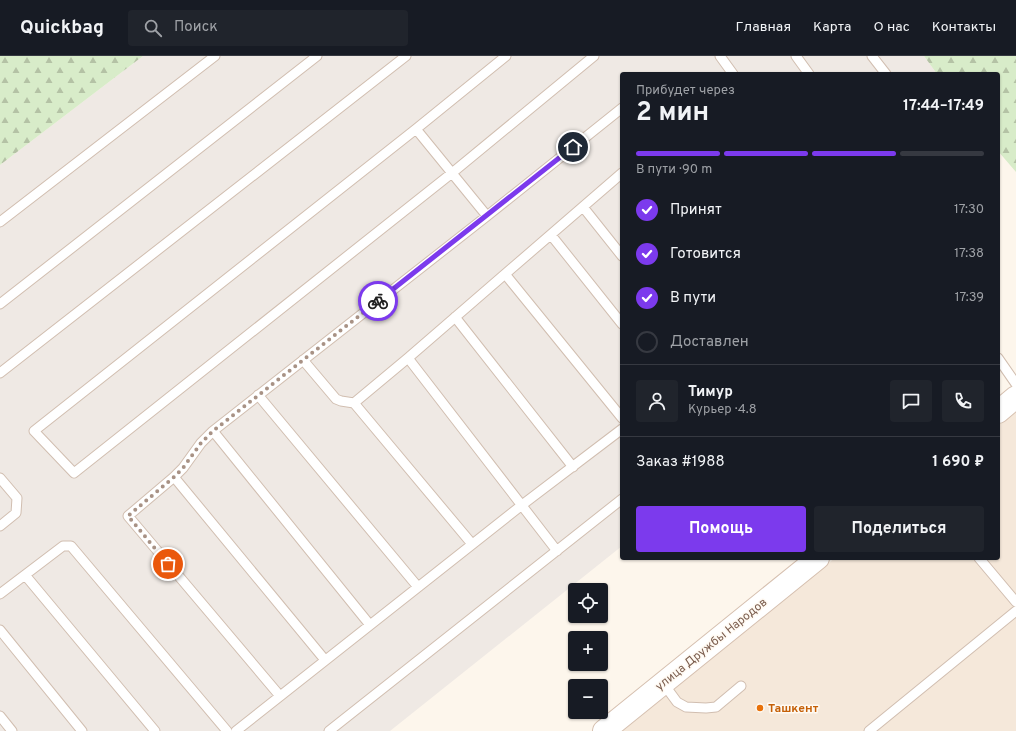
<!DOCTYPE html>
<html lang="ru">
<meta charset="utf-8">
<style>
:root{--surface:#171b24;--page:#20242c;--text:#f1f3f6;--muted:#9ea1a6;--line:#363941;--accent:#7c3aed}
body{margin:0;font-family:Overpass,sans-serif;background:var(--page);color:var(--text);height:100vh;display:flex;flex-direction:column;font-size:15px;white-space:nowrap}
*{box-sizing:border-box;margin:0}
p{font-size:13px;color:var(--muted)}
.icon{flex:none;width:22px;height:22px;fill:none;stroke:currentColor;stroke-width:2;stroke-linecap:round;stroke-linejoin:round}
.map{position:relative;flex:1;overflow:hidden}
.drawer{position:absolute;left:620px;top:16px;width:380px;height:488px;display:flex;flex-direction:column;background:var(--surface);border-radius:4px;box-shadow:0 1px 3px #0004}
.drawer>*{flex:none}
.buttons{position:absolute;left:568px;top:527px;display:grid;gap:8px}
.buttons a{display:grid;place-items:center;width:40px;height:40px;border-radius:4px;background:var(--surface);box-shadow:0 1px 3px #0004;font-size:20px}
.pin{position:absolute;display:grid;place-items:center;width:34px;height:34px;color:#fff;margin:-17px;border:2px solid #fff;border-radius:50%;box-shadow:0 1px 4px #0007}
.courier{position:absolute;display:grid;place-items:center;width:40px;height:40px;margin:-20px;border:3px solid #7c3aed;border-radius:50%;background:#fff;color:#222;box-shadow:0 1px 5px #0007}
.summary em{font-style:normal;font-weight:700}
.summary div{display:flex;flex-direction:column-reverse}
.summary{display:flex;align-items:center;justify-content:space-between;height:68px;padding:0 16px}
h1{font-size:26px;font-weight:700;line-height:30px}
.bar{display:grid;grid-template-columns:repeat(4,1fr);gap:6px 4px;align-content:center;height:48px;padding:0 16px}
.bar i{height:5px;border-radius:3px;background:var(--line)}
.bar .active{background:var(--accent)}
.bar p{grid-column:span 4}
.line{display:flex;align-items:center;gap:10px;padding:0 16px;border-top:1px solid var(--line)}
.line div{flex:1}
.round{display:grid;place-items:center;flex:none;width:42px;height:42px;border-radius:4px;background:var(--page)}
ol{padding:0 16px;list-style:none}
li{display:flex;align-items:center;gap:12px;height:44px}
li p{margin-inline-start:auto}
li .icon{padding:4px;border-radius:50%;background:var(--accent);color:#fff;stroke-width:4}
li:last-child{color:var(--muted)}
li i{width:22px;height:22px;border:2px solid var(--line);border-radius:50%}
.action{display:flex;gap:8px;margin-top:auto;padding:8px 16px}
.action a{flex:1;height:46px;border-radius:4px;background:var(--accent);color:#fff;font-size:16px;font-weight:700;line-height:46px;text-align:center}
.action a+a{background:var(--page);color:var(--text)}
header{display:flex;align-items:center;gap:24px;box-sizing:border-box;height:56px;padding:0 20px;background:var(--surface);border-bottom:1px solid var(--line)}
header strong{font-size:19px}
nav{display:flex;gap:22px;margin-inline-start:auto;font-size:14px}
.search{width:280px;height:36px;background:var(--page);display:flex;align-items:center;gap:10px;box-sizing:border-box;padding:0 14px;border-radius:4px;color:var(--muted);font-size:15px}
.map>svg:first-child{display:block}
</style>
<header>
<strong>Quickbag</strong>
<div class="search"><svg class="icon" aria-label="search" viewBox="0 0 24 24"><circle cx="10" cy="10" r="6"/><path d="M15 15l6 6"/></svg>Поиск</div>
<nav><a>Главная</a><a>Карта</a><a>О нас</a><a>Контакты</a></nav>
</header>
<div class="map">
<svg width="1016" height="675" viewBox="0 0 1016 675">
<defs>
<pattern id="forest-firs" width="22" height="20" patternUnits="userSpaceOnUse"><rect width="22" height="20" fill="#d8ecc9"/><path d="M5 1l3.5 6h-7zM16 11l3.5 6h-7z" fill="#b4c2a5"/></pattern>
</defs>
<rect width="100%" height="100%" fill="#fdf6ec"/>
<path fill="#f5e8da" d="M1016,354V675H623L835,502H998V369Z"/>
<path fill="#efe9e4" d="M143,0H924L937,18H622V490L390,675H0V109Z"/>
<path fill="url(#forest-firs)" d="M0,0H143L0,109Z
M924,0H1016V116L998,95V18H937Z"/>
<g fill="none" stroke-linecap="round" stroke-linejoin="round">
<defs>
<path id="lane" d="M506,0L416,73L34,375L74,417L452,117L594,0
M720,0L733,18
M796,0L809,18
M872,0L886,18
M416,73L487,160
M583,151L622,200
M0,166L215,0
M551,179L622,268
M505,218L622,362
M0,248L317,0
M455,261L573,411
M408,302L557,495
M998,302L1016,328
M303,304L336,343L341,345L354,347L472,488
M0,317L406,0
M258,339L418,531
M354,347L408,302L622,117
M213,375L201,387L183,412L174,421L128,460L280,640
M174,421L325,604
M0,422L17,442L16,457L0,470
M979,502L1016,546
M25,519L155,675
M0,538L63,490H71L227,675
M370,569L213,375L487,160L622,52
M0,574L82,675
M663,627L677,646L686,651L706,652L716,651L741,630
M0,660L12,675
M236,675L522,449L622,373
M329,675L622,443
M869,675L1016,555"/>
<path id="secondary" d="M998,356L1016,341
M604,675L818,502"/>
</defs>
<use href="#lane" stroke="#d1beb0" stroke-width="11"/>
<use href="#secondary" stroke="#d6c0b0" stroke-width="24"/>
<use href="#lane" stroke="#fff" stroke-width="9"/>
<use href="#secondary" stroke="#fff" stroke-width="22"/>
</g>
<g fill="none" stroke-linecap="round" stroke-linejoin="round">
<path stroke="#a89285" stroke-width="4" stroke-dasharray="0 7.2" d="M168,508L128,460L174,421L183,412L201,387L213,375L378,245"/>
<path stroke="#7c3aed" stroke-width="5" d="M378,245L573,91"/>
</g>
<circle fill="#e8710a" stroke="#fffaf3" stroke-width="1.5" cx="760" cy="652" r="4"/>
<g text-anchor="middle" stroke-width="3" stroke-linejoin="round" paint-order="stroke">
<g font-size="12" fill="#7a5c4d" stroke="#fffaf3">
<text transform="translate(711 588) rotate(-39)" y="4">улица Дружбы Народов</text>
</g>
<g font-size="12" font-weight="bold" fill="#c56008" stroke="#fffaf3" text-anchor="start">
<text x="768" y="656">Ташкент</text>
</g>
</g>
</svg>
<div class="buttons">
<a><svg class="icon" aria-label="locate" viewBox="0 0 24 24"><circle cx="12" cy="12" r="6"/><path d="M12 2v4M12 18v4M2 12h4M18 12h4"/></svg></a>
<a>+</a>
<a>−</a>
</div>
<div class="pin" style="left:168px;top:508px;background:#ea580c"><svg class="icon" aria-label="bag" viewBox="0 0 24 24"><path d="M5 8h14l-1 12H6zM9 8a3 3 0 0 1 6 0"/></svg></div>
<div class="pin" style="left:573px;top:91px;background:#1f2937"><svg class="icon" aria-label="home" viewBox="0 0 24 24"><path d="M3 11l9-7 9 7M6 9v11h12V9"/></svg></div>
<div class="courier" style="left:378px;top:245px"><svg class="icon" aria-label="bike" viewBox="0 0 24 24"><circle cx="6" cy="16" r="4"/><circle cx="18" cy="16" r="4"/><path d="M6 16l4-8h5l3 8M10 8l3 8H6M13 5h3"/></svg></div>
<section class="drawer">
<div class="summary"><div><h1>2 мин</h1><p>Прибудет через</p></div><em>17:44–17:49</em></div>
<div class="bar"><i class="active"></i><i class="active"></i><i class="active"></i><i></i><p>В пути · 90 m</p></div>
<ol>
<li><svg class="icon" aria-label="check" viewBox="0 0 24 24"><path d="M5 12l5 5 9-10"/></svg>Принят<p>17:30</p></li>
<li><svg class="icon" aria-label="check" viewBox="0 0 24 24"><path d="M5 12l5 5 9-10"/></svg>Готовится<p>17:38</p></li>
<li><svg class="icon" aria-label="check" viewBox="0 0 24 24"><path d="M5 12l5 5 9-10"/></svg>В пути<p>17:39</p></li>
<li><i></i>Доставлен</li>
</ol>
<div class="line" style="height:72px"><a class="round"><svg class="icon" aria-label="person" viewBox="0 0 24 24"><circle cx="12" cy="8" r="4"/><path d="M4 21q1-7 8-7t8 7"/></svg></a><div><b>Тимур</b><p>Курьер · 4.8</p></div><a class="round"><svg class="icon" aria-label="chat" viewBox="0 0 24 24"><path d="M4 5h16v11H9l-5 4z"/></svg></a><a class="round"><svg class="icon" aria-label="phone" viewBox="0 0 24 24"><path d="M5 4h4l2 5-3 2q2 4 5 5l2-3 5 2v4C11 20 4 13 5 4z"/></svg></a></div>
<div class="line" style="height:52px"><div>Заказ #1988</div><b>1 690 ₽</b></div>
<div class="action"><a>Помощь</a><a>Поделиться</a></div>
</section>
</div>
